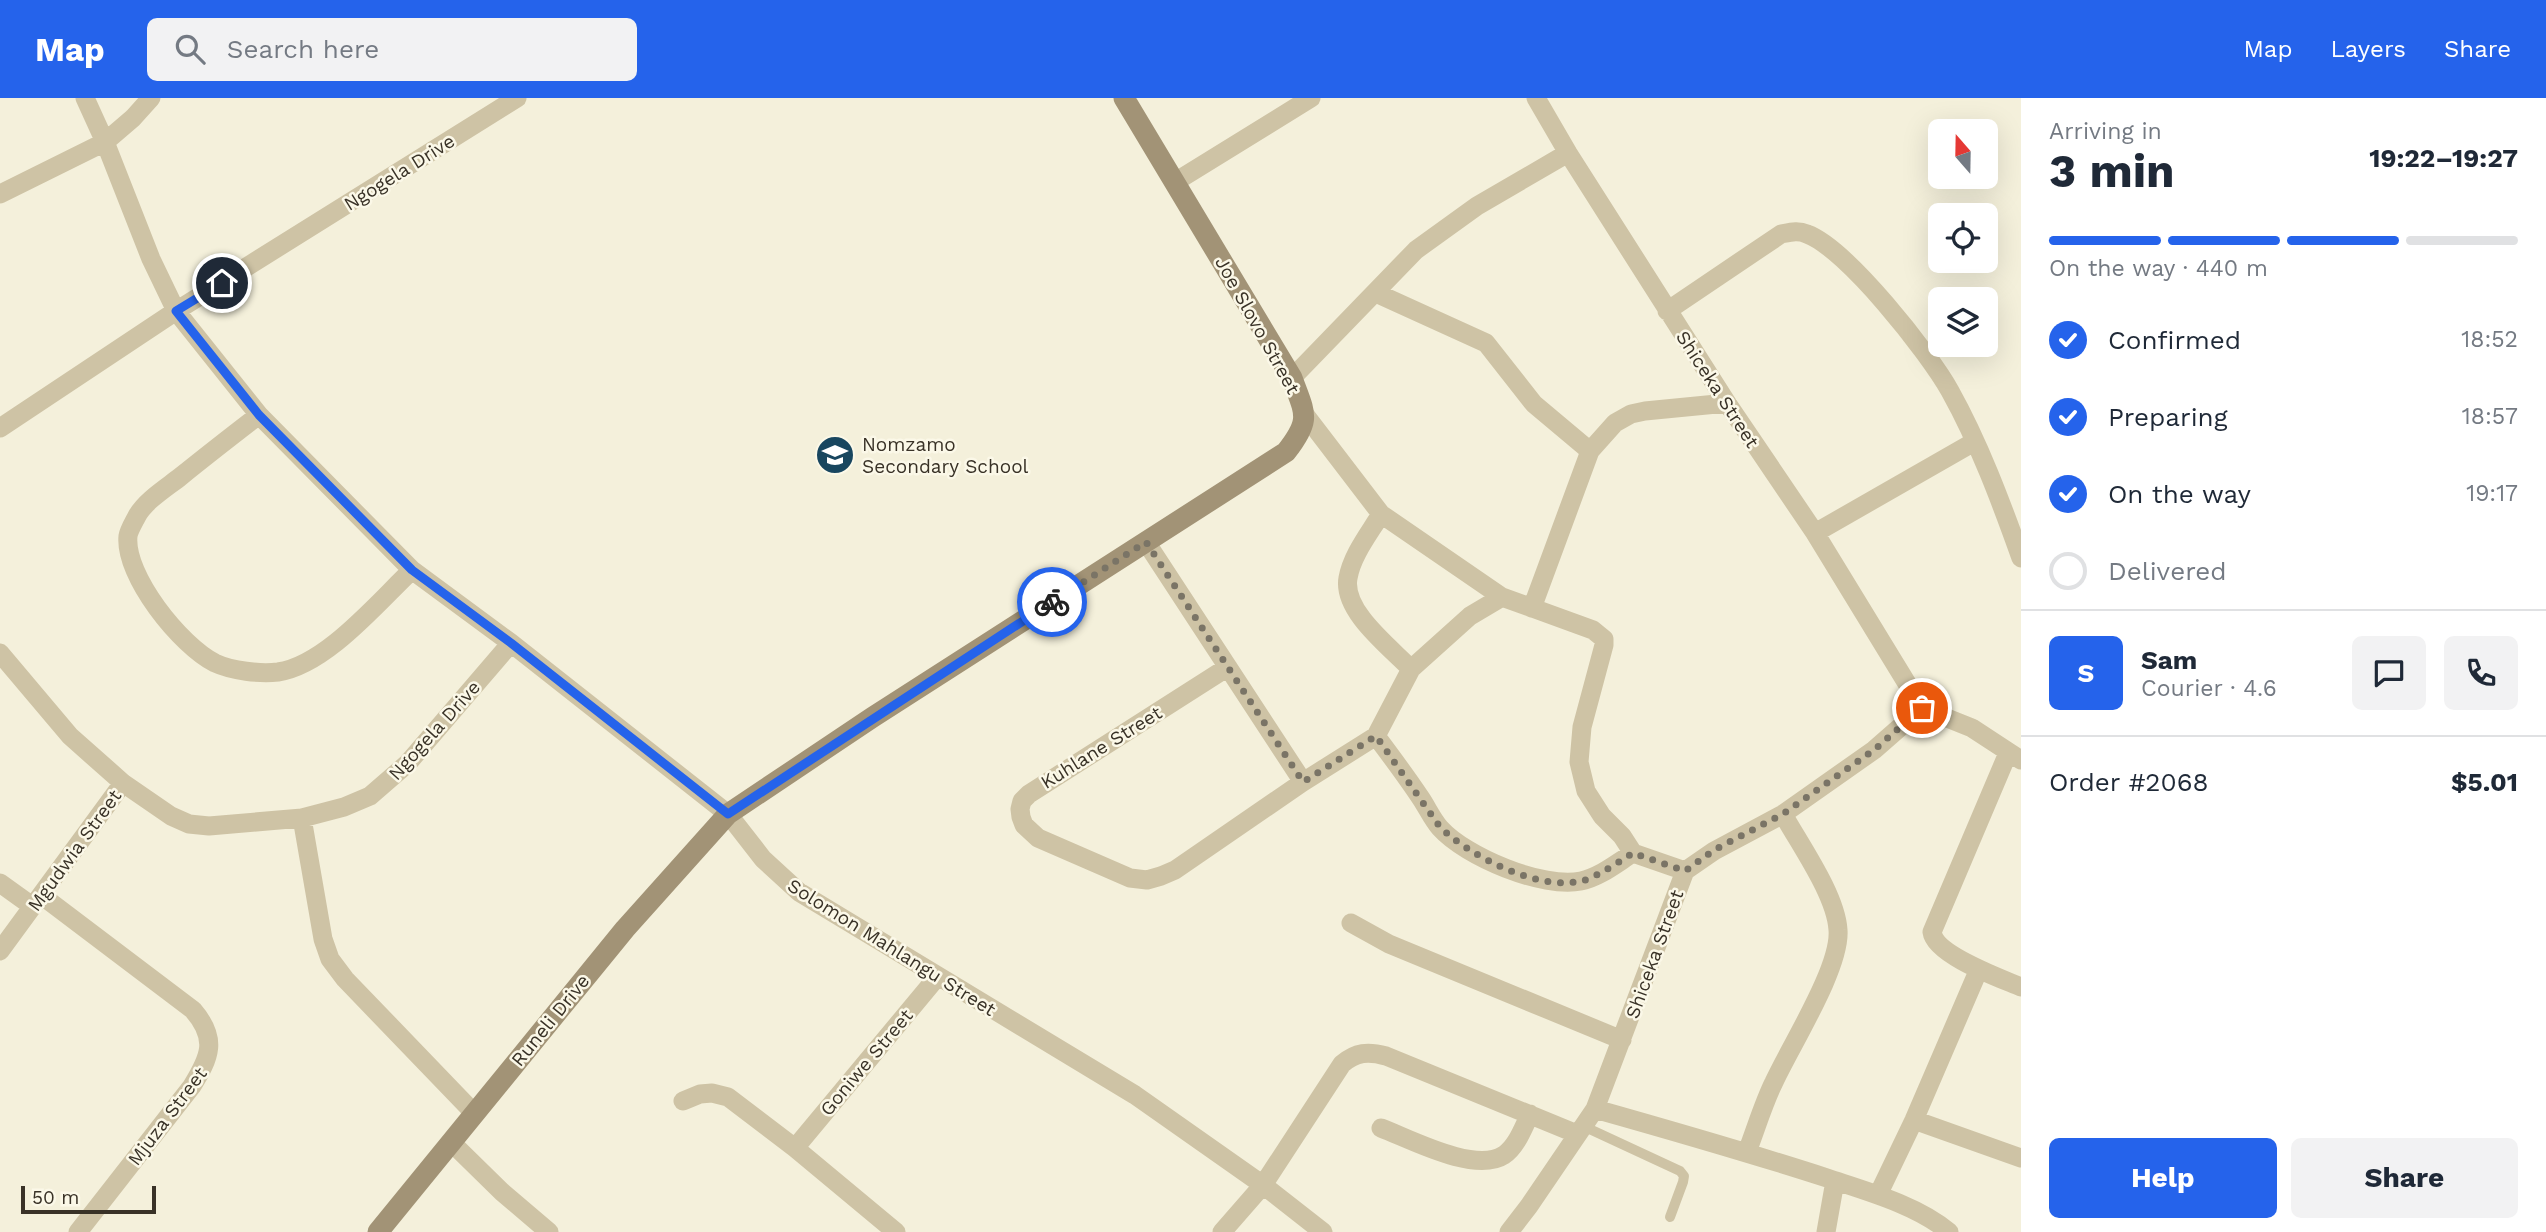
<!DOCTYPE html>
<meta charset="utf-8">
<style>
:root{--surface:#fff;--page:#f2f2f3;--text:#1f2937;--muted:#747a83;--line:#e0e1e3;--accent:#2563eb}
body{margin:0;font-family:"Work Sans",sans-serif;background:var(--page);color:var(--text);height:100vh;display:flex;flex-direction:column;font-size:26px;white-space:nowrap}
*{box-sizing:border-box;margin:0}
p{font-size:23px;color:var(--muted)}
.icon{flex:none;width:38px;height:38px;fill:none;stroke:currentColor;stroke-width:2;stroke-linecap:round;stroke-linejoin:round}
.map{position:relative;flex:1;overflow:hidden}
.sheet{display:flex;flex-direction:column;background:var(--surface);width:525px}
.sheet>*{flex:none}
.needle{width:46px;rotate:340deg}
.tools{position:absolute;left:1928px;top:21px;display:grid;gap:14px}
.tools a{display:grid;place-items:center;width:70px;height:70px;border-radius:10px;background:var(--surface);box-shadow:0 7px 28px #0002;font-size:35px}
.scale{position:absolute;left:21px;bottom:18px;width:135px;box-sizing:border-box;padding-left:7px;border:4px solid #393227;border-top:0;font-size:19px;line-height:24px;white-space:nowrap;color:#393227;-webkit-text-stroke:5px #fbf8e8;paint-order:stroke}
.pin{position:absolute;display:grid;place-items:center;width:60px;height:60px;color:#fff;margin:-30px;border:4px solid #fff;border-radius:50%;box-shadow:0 2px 7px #0007}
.courier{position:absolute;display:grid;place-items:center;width:70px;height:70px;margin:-35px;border:5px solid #2563eb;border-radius:50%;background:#fff;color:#222;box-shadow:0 2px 9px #0007}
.head em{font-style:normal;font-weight:700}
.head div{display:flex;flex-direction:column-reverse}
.head{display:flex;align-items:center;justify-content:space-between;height:119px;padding:0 28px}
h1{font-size:46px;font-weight:700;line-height:52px}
.bar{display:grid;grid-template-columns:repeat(4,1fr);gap:10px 7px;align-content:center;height:84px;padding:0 28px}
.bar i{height:9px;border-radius:5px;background:var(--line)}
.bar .active{background:var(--accent)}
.bar p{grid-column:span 4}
.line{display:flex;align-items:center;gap:18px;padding:0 28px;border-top:2px solid var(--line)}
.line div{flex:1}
.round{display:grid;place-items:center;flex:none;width:74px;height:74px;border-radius:10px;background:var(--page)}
ol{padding:0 28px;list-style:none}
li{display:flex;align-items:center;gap:21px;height:77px}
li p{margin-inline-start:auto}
li .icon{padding:7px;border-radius:50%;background:var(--accent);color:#fff;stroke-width:4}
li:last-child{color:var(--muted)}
li i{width:38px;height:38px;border:4px solid var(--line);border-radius:50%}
.action{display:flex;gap:14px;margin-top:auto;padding:14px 28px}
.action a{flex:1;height:80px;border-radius:10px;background:var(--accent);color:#fff;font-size:28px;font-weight:700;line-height:80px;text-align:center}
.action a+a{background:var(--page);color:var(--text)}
header{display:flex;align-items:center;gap:42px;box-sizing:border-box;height:98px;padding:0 35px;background:var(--accent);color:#fff}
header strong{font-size:33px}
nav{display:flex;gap:38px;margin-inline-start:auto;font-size:24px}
.search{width:490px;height:63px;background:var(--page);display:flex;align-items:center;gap:18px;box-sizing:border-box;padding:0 24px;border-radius:10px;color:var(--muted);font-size:26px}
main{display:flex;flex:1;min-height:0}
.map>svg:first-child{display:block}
</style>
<header>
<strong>Map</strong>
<div class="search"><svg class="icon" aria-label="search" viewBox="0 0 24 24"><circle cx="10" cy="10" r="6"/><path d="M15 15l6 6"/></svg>Search here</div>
<nav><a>Map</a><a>Layers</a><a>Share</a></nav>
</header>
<main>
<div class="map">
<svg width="2021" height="1134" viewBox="0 0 2021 1134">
<rect width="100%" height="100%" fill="#f4f0db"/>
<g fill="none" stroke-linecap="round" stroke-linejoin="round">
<path stroke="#cec3a5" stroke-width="10" d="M1583,1028L1680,1073L1684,1078L1683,1084L1670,1119"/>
<path stroke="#cec3a5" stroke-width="19" d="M85,0L105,44L151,161L176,213L259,317L412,472L511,545L728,716L763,761L799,794L1135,997L1263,1087L1323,1134
M1536,0L1568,55L1727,305L1815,435L1922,610
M1175,84L1311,0
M0,96L105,44L133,20L151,0
M1376,195L1486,245L1534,306L1590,353
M1667,213L1781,136C1791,134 1798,132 1807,136C1846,150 1929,255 1950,293C1979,345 2001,404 2021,460
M1292,280L1416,152L1477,108L1568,55
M259,317C233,337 206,358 180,379C166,390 145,403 137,418C134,424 129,432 128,438C124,478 181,548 215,565C232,573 260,576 278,574C326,567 378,504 412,472
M1306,318L1381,416L1502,499L1593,532L1604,541V547L1582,629L1579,664L1586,693L1602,718L1622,738L1633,755L1685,773
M0,330L176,213L517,0
M1381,416C1369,436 1352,457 1348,480C1342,513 1390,549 1411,571
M1815,435L1974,344
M1146,444L1303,684
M1532,510L1590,353L1615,325L1631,316L1645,313L1727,305
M0,555L70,638L123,685L171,718L189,726L209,728L302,720L344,709L370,698L408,665L511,545
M1228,569L1029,696L1022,703L1020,711L1021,719L1024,727L1038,740L1130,780L1147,782L1161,778L1175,772L1303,684L1376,638L1411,571L1470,518L1502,499
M1922,610L1972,630L2021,662
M1376,638C1391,658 1406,678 1420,699C1427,709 1432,721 1440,730C1466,759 1543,791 1581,783C1600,779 1617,765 1633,755
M2008,655L1932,834C1935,857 2000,880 2021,889
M302,720L323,841L330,861L345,881L474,1015
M0,785L32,808
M41,797L193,912C218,941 210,959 192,988L78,1134
M1351,825L1389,846L1622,942
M0,853L123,685
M683,1003L700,996L712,995L728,999L795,1050L896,1134
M1595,1011C1673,1033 1750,1055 1827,1080C1866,1093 1917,1107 1949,1134
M1914,1022L2021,1060
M1381,1030C1410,1041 1475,1076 1504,1057C1517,1048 1523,1030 1530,1016
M451,1044L502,1094L549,1134
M795,1050L938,878
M1747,1054C1756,1031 1763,1006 1774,984C1791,947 1841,869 1838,832C1836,797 1800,747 1783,716
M1878,1097L1914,1022L1979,871
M1222,1134L1263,1087L1342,966C1356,954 1368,953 1386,958L1577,1036
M1509,1134L1529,1108L1595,1011L1685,773L1714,753L1783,716L1874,652L1922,610
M1826,1134L1835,1083"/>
<path stroke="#a29376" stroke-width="21" d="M378,1134L625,831L728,716L873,619L1286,354C1312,321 1305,316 1292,280L1124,0"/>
</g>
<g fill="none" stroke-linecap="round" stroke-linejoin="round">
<path stroke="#7a7466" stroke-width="7" stroke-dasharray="0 12.6" d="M1052,504L1146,444L1303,684L1376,638L1440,729C1471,759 1541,795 1585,782C1602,776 1618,764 1633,755L1685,773L1714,752L1783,716L1874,652L1922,610"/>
<path stroke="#2563eb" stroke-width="9" d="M222,185L176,213L259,317L412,472L511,545L728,716L1052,504"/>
</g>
<defs>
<symbol id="school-disc" viewBox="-11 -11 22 22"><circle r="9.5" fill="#18465f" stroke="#fbf8e8"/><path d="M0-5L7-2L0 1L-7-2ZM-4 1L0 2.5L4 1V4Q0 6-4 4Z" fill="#fff"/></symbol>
</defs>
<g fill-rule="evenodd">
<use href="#school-disc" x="813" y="335" width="44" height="44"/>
</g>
<g text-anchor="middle" stroke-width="5" stroke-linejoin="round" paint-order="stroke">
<g font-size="19" fill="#393227" stroke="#fbf8e8">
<text transform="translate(399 74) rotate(-32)" y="7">Ngogela Drive</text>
<text transform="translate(1258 227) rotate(61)" y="7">Joe Slovo Street</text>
<text transform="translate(1718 291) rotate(57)" y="7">Shiceka Street</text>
<text transform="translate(434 632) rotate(-48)" y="7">Ngogela Drive</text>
<text transform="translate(1101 649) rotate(-32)" y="7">Kuhlane Street</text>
<text transform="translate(74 752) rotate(-54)" y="7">Mgudwia Street</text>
<text transform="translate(892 849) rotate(32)" y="7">Solomon Mahlangu Street</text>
<text transform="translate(1654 856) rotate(-70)" y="7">Shiceka Street</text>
<text transform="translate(550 922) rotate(-51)" y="7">Runeli Drive</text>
<text transform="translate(866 964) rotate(-50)" y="7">Goniwe Street</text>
<text transform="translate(167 1018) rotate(-53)" y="7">Mjuza Street</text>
</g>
<g font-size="19" fill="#393227" stroke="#fbf8e8" text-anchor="start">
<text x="862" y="353">Nomzamo<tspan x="862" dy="22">Secondary School</tspan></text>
</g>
</g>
</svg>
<div class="tools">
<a><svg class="needle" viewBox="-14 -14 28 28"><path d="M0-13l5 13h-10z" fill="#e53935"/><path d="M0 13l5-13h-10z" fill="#747a83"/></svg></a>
<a><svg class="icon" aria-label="locate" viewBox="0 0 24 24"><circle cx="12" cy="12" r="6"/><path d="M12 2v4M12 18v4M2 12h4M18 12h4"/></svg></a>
<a><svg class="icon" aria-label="layers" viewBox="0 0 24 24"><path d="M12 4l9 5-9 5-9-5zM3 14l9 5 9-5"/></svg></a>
</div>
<div class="scale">50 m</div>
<div class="pin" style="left:1922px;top:610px;background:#ea580c"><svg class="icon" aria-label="bag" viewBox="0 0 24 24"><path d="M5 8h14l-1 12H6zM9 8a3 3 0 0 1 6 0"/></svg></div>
<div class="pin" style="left:222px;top:185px;background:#1f2937"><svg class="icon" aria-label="home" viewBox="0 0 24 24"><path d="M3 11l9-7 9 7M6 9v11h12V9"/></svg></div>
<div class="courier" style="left:1052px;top:504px"><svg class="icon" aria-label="bike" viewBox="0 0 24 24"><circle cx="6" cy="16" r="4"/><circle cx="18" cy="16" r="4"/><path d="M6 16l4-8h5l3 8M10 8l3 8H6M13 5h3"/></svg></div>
</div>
<section class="sheet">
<div class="head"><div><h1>3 min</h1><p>Arriving in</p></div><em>19:22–19:27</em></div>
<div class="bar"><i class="active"></i><i class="active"></i><i class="active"></i><i></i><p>On the way · 440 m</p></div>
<ol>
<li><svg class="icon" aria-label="check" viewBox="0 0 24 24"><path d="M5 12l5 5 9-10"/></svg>Confirmed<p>18:52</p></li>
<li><svg class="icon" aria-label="check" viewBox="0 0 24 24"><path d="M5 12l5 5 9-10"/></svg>Preparing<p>18:57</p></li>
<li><svg class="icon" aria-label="check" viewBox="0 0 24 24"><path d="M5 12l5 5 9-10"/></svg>On the way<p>19:17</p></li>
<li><i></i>Delivered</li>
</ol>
<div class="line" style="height:126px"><b class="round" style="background:var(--accent);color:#fff">S</b><div><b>Sam</b><p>Courier · 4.6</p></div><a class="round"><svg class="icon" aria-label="chat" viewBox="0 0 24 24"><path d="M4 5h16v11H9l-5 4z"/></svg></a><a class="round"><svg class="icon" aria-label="phone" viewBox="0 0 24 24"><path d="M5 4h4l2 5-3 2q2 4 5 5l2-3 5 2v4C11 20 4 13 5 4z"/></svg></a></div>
<div class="line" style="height:91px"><div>Order #2068</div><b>$5.01</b></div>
<div class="action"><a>Help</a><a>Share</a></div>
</section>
</main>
